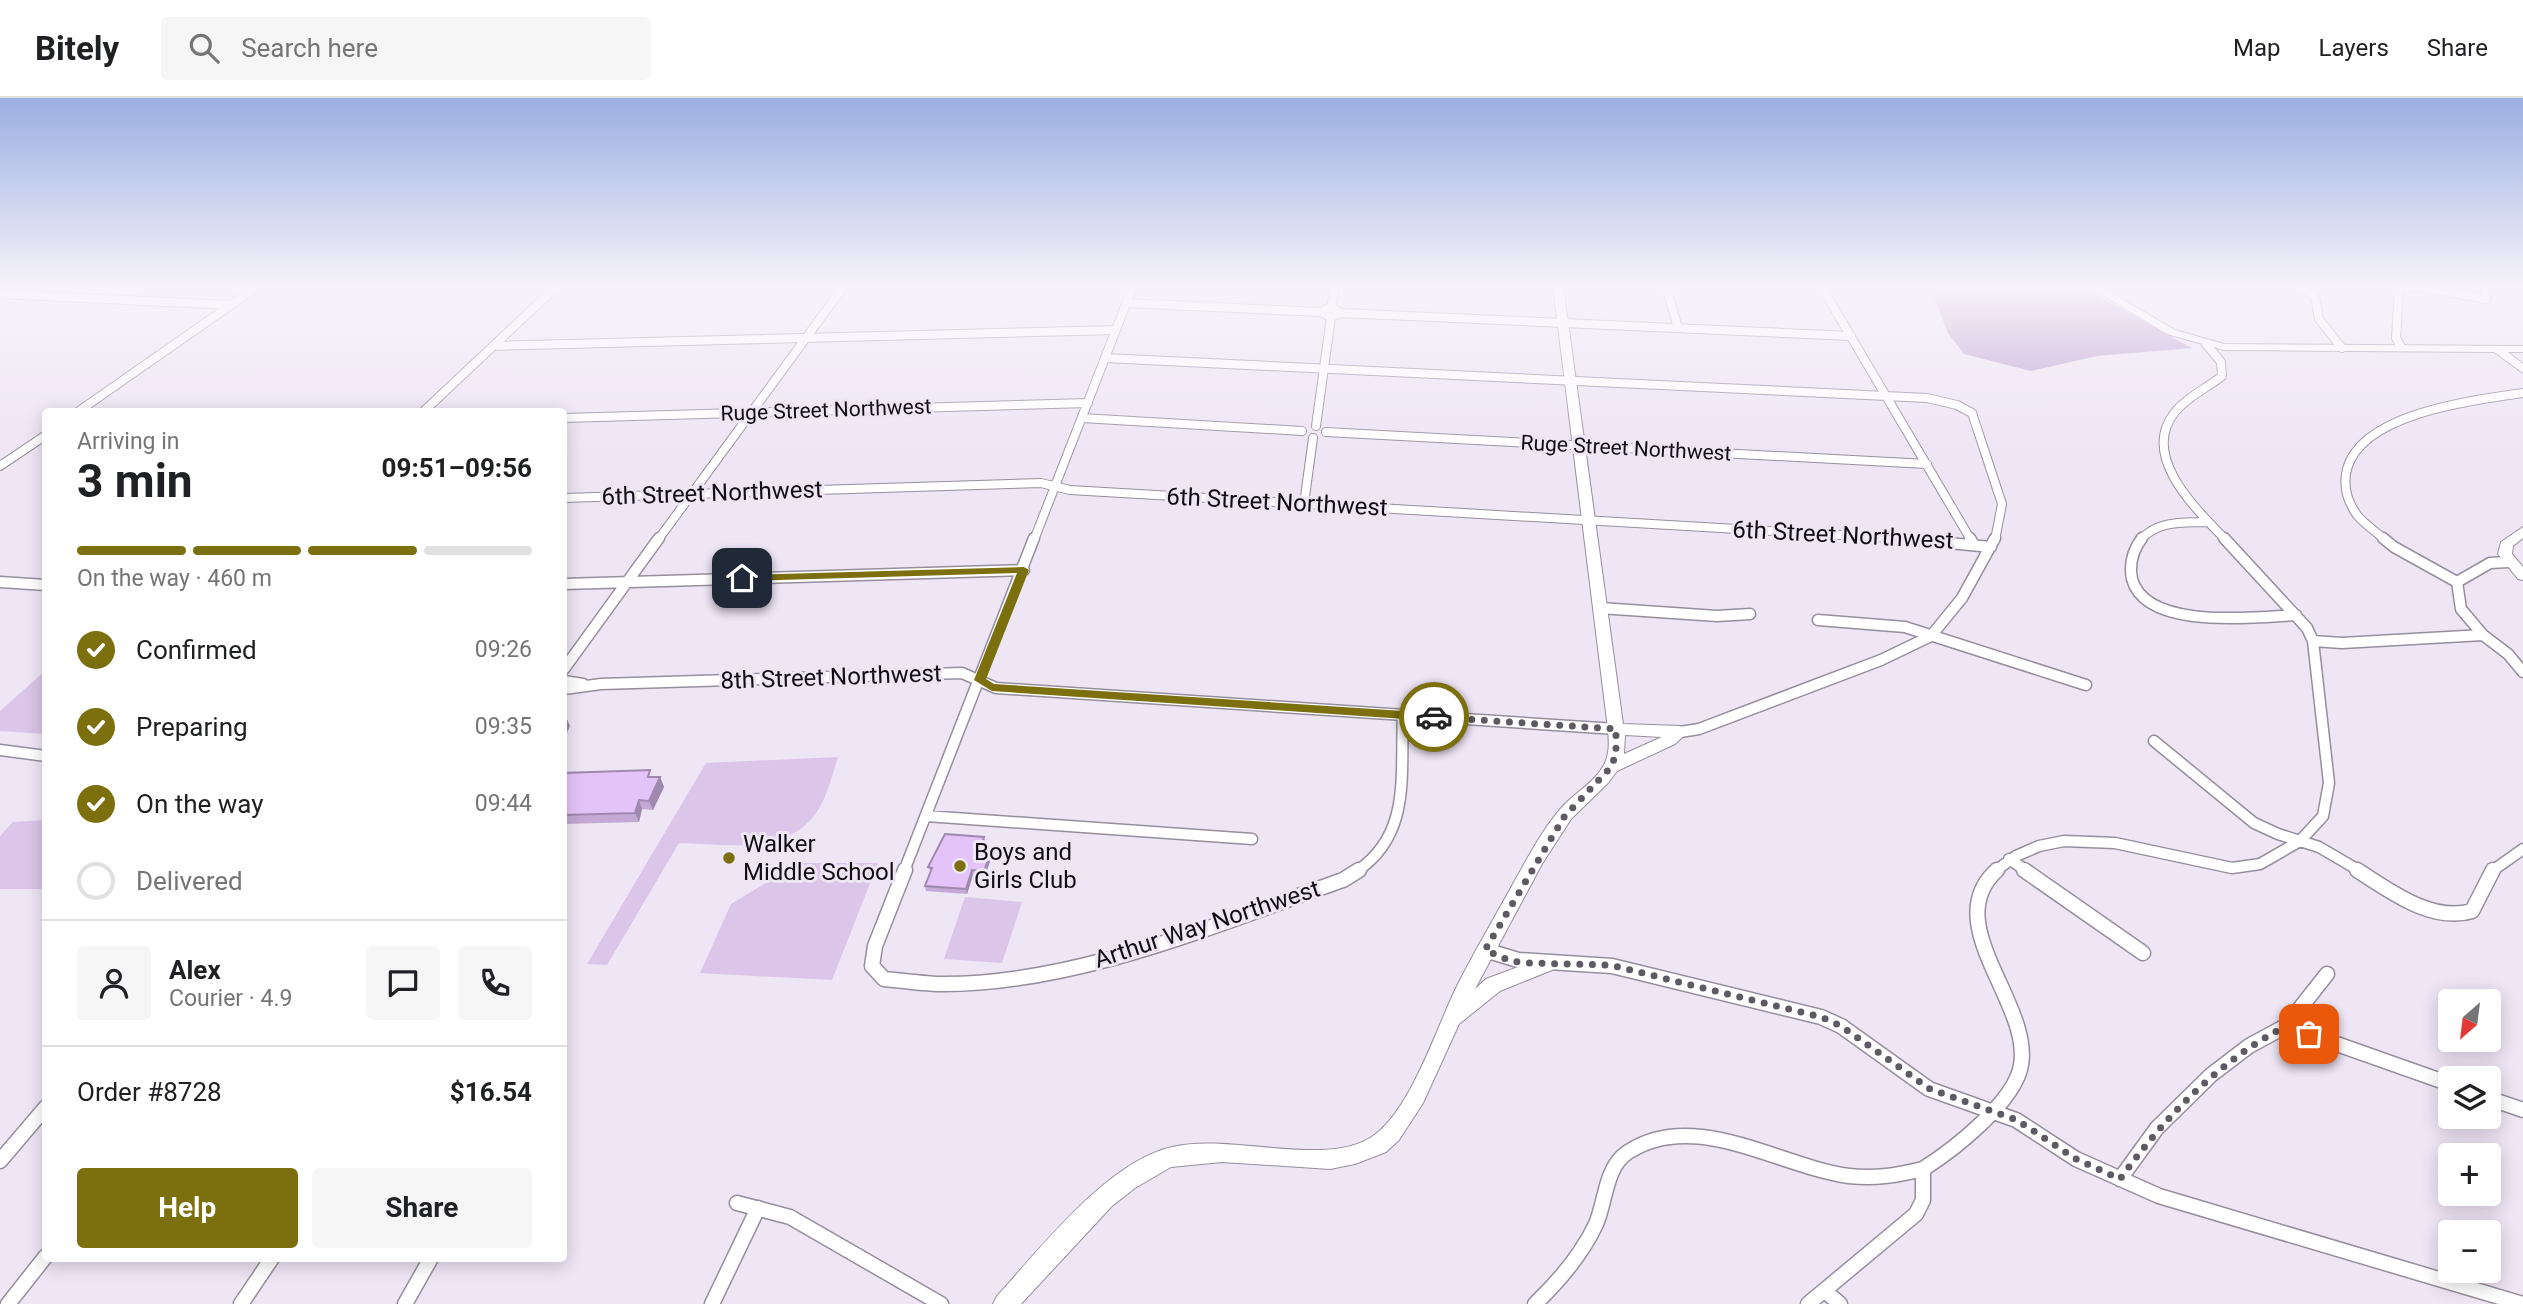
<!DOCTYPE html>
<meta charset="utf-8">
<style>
:root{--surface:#fff;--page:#f6f6f6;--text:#202124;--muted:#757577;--line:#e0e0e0;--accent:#7b6f0e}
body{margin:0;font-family:Roboto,sans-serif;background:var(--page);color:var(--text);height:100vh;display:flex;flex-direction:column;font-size:26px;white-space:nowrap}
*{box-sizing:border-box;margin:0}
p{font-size:23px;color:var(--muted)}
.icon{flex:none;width:38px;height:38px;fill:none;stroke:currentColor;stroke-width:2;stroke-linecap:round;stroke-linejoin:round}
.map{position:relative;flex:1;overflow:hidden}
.details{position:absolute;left:42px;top:310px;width:525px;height:854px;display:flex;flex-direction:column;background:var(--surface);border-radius:7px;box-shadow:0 4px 18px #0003}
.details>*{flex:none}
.needle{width:46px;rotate:208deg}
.controls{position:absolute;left:2438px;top:891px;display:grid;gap:14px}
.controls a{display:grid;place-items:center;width:63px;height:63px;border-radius:7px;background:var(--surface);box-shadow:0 4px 18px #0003;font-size:35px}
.pin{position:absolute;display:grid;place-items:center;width:60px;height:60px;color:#fff;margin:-30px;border-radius:14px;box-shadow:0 4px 10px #0006}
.courier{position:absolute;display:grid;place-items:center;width:70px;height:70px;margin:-35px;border:5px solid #7b6f0e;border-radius:50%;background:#fff;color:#222;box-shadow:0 2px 9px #0007}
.head em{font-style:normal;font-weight:700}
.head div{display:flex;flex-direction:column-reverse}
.head{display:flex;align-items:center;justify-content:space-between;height:119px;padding:0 35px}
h1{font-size:46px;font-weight:700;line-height:52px}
.bar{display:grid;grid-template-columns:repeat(4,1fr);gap:10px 7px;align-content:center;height:84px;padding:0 35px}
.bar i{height:9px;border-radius:5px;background:var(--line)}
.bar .current{background:var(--accent)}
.bar p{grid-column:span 4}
.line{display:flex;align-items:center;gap:18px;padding:0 35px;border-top:2px solid var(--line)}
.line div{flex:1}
.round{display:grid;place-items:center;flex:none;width:74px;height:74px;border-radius:7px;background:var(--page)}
ol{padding:0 35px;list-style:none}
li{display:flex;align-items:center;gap:21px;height:77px}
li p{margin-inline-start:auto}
li .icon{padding:7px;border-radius:50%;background:var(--accent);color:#fff;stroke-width:4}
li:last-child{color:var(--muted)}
li i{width:38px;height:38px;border:4px solid var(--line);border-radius:50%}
.primary-button{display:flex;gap:14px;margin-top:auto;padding:14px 35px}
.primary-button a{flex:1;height:80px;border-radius:7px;background:var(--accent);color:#fff;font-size:28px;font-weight:700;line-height:80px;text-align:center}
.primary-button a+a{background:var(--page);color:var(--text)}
header{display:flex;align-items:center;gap:42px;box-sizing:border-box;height:98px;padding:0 35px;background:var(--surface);border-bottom:2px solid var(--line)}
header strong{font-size:33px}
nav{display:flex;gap:38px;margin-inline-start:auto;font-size:24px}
.search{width:490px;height:63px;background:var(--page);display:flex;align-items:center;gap:18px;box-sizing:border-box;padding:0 24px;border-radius:7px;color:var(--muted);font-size:26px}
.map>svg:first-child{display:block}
</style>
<header>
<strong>Bitely</strong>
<div class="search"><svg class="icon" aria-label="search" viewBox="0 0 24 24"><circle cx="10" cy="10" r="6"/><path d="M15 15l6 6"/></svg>Search here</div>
<nav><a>Map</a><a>Layers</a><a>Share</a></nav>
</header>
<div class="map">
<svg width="2523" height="1206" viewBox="0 0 2523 1206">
<rect width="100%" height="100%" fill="#eee5f5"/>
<path fill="#dbc5e8" d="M45,573V636L0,633V613Z
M838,659C833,674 829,691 822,705C794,760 729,746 679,745L607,867L587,866L706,665Z
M45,722V791H0V738L13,724Z
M799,765H878L832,882L700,875L731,806Z
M965,799L1022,804L1002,865L944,861Z"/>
<path fill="#bea0d1" d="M1930,188H2080L2192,250L2097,258L2031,273L1964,256L1948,235Z"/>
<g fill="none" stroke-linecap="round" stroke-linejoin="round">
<defs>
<path id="street-far2" d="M1666,188L1678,230
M1821,188L1971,442
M2299,188L2315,198L2319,221L2342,250
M0,196L230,207
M1126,205L1321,214
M1331,209L1341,215L1331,219L1321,214Z
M1331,209L1335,188
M1341,215L1851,238
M2206,246L2221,264L2222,278C2207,290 2187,299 2175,314C2139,358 2197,412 2226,442
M493,248L1116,232
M2401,249L2396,240L2399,190L2420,189L2486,201L2485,188
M1105,260L1927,300L1957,307L1972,315L2002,406L1995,442
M79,313L258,188
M424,313L557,188
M564,320L1088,305
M1082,320L1302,333
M1316,328L1331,219
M1326,334L1927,366
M0,368L46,337
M564,400L1041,385L1070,392L1926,442
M1304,406L1313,340
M658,442L844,188
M1034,442L1133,188
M2140,442C2159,422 2181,425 2207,424
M2385,442C2377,434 2364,426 2357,417C2347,403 2343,387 2347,371C2362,315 2474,302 2523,295"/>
<path id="street-far1" d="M1896,440L1991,449
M1970,440L1973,445
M2142,440C2133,452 2129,466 2132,481C2146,533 2256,519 2296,517
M2383,440L2394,449L2457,484
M0,484L46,487
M2457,484L2490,465L2508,464
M564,486L1024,472
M1600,510L1717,518L1750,516
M1818,522L1905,529L2086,587
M2483,537L2508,556L2523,574
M2313,543L2342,545L2483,537L2461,511L2457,484
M564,571L659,440
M564,583L583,586
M564,591L601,586L962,575L996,590L1616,631
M1680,634L1699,631L1881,562L1931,538L1962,500L1995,440
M2154,643L2254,725L2278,736L2319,749L2360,773
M0,652L46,658
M926,718L1252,741
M2009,761L2027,773
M904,773L1034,440
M1357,773C1412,736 1400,676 1403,617
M1995,773L2016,758L2039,748L2064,743L2115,745L2232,770L2260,766L2300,743L2323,718L2329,685L2313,543L2307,530L2224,440
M2492,773L2523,751"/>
<path id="street" d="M905,772L875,848L872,868L884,881C902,883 919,885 937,886C1072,888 1217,826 1343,782L1359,772
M2024,772L2143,855
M2357,772C2390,793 2432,825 2472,813L2493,772
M1485,852L1518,862L1612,868L1821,919L1841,928L1929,991L2016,1022L2076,1061L2159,1098L2523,1206
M2286,928L2450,986
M2488,1000L2523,1012
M0,1063L46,1009
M2120,1081L2157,1030L2211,977L2249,948L2286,928L2327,876
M737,1105L790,1119L941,1206
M1825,1193L1840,1206
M8,1206L46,1158
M241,1206L272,1160
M405,1206L431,1160
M712,1206L758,1110
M1535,1206C1559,1183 1582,1156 1596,1126C1606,1103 1605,1069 1628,1054C1695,1010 1780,1069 1849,1078C1876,1081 1898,1077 1923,1071
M1808,1206L1916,1116L1923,1102V1071C1953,1052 2015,1004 2021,967C2032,905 1938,825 1997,772"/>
<path id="secondary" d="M1553,188H1563L1623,626L1680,628L1688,634L1675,646L1617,673L1608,685L1571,721L1542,766L1475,891L1486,881L1550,857L1557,860L1560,865L1557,870L1500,893L1459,926L1423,1005L1399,1042L1386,1054L1355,1066L1330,1071L1222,1064L1171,1069L1135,1090L1112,1108L1021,1206H993L997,1198C1041,1150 1107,1064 1172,1049C1230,1035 1322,1069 1370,1040C1409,1017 1436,931 1456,890C1474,854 1495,819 1514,784C1529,758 1543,730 1563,708C1576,694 1595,684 1604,667C1610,656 1609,643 1608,631ZM1625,637L1662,639L1624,656Z
M2087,188H2100L2175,232L2224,246L2523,248V254H2508L2523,266V275L2494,254L2224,252L2167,236Z
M2523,429V440L2513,448L2512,456L2523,469V482L2518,481L2498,456L2501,444Z"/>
</defs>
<use href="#street-far2" stroke="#978e9d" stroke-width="10"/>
<use href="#street-far1" stroke="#978e9d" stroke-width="13"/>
<use href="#street" stroke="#978e9d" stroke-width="17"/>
<use href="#secondary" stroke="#978e9d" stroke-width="2"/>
<use href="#street-far2" stroke="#fff" stroke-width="8"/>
<use href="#street-far1" stroke="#fff" stroke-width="10"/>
<use href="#street" stroke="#fff" stroke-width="14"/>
<use href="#secondary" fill="#fff" fill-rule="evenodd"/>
</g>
<path fill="#c4a9d5" d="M564,675L660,679L664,689L653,712L642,711L639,724L564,726Z
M985,743L980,757L990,763L985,778L973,777L967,796L926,793L925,788L931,774L928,769Z"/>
<path fill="#a089ae" d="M566,619L570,628L564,642V624Z
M660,679L664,689L653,712L649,703Z
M639,702L642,711L639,724L635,715Z
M984,739L985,743L979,762L978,757Z
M989,759L990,763L985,778L984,773Z
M972,772L973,777L967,796L966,791Z"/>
<path fill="#e4c4f8" stroke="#a089ae" stroke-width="2" d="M650,672L648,679H660L649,703L639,702L635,715L564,717V675Z
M945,736L984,739L978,757L989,759L984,773L972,772L966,791L925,788L932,770L928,769Z"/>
<linearGradient id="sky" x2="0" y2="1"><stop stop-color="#9bafe2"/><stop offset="0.53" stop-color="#f7f3fa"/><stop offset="1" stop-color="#f7f3fa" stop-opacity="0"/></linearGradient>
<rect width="2523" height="357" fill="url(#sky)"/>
<path fill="#7b6f0e" d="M1024,469L1029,472L986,581L994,586L1434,615L1439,619L1434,623L992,593L974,582L1017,475L742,483L737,480L742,477Z"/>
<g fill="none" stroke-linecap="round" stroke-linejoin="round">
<path stroke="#5e5962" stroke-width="7" stroke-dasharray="0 12.6" d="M1434,619L1616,631V656L1611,669L1564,719L1485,852L1511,863L1528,865L1610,867L1821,919L1841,928L1930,991L2017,1022L2076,1061L2120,1081C2166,1018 2216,965 2286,928L2309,936"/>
</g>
<g fill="#7b6f0e" stroke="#eee5f5" stroke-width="2.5">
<circle cx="729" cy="760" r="7"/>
<circle cx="960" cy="768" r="7"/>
</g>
<g text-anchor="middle" stroke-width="6" stroke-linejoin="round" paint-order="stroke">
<g font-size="21" fill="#110e13" stroke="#eee5f5">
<text transform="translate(826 312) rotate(-2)" y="7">Ruge Street Northwest</text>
<text transform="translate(1626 350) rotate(3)" y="7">Ruge Street Northwest</text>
</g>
<g font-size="24" fill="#110e13" stroke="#eee5f5">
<text transform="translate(712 395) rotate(-2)" y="8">6th Street Northwest</text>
<text transform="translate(1277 404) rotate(3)" y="8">6th Street Northwest</text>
<text transform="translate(1843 437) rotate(3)" y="8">6th Street Northwest</text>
<text transform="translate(831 579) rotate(-2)" y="8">8th Street Northwest</text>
<text transform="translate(1207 826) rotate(-18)" y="8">Arthur Way Northwest</text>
</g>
<g font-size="24" fill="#110e13" stroke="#eee5f5" text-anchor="start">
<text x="743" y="754">Walker<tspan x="743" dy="28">Middle School</tspan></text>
<text x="974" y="762">Boys and<tspan x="974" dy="28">Girls Club</tspan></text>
</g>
</g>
</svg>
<div class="controls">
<a><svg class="needle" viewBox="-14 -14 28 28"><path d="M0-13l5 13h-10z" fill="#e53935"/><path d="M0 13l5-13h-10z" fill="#757577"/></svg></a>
<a><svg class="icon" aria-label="layers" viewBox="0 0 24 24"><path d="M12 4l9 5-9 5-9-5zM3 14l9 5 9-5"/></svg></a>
<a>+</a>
<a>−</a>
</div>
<div class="pin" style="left:2309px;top:936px;background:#ea580c"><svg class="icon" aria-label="bag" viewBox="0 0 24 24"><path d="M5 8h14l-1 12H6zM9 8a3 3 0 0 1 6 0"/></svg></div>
<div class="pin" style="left:742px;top:480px;background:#1f2937"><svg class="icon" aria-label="home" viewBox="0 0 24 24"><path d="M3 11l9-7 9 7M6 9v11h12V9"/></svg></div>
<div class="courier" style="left:1434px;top:619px"><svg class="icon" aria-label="car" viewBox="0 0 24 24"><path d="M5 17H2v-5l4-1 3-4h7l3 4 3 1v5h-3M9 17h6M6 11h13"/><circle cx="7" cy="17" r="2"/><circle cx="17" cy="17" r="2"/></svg></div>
<section class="details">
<div class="head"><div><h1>3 min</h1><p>Arriving in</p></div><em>09:51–09:56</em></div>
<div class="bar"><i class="current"></i><i class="current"></i><i class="current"></i><i></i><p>On the way · 460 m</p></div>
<ol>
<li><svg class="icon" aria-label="check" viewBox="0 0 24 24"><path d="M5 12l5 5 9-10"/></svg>Confirmed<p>09:26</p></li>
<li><svg class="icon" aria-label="check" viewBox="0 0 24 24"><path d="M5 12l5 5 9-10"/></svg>Preparing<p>09:35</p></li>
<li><svg class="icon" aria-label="check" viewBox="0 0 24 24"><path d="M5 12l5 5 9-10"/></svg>On the way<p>09:44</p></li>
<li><i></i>Delivered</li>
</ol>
<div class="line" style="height:126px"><a class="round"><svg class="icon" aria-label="person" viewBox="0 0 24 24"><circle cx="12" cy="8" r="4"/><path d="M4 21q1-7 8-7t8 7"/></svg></a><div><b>Alex</b><p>Courier · 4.9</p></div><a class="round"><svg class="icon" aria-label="chat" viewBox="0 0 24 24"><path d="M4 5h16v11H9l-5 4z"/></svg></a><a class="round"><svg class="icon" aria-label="phone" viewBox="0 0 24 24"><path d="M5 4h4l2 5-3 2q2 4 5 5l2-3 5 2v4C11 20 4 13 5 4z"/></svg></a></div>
<div class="line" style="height:91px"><div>Order #8728</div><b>$16.54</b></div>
<div class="primary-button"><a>Help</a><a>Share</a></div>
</section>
</div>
